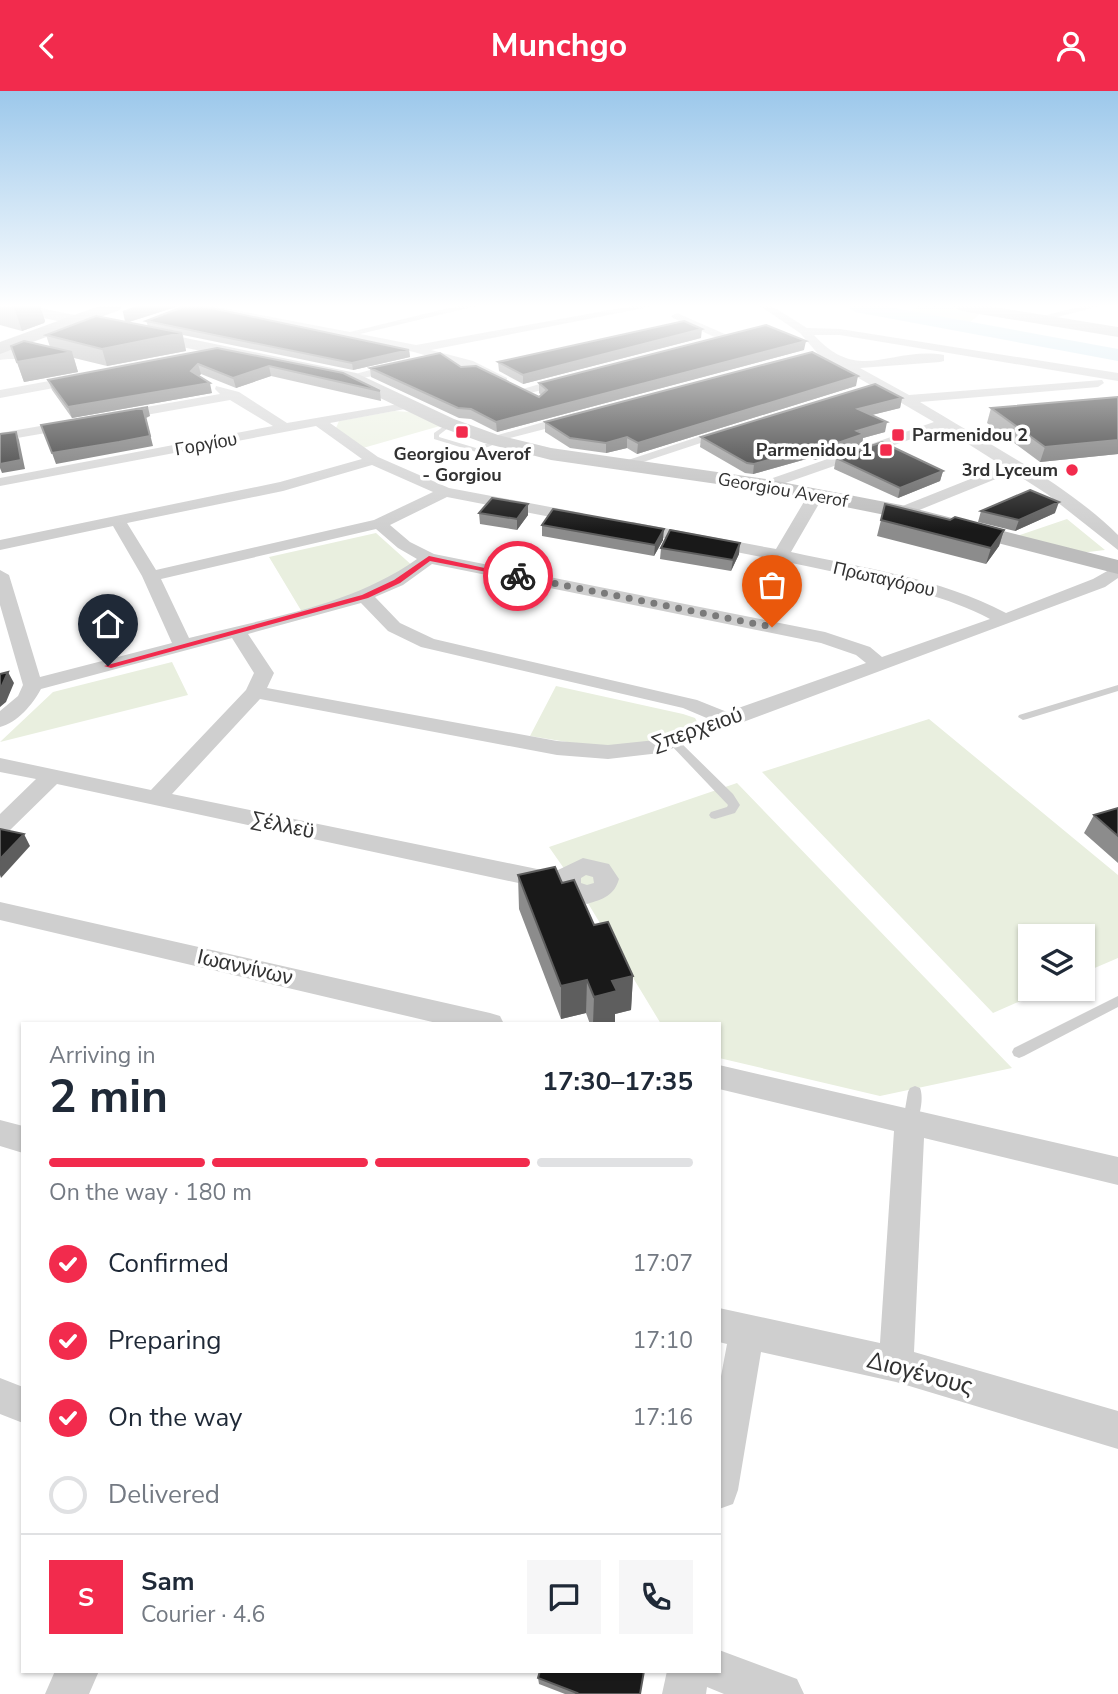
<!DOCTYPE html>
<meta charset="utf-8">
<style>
:root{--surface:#fff;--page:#f6f6f7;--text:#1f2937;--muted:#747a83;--line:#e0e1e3;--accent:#f22b4d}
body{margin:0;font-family:"Nunito Sans",sans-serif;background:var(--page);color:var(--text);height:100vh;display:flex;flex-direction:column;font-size:26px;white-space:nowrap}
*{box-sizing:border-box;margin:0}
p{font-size:23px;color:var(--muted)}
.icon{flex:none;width:38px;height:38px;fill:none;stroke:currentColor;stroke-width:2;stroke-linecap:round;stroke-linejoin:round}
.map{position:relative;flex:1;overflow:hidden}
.side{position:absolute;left:21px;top:931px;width:700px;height:651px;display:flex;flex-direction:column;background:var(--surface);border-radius:0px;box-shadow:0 2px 5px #0004}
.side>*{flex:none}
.controls{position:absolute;left:1018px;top:833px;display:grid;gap:14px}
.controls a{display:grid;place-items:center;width:77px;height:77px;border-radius:0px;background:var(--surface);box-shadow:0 2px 5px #0004;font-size:35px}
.pin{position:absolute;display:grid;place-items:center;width:60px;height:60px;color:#fff;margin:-72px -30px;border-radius:50% 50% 50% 0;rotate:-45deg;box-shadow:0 0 7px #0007}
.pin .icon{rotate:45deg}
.courier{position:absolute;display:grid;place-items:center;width:70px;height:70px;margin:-35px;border:5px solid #f22b4d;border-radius:50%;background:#fff;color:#222;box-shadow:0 2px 9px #0007}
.overview em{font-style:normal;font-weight:700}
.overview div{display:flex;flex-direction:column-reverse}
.overview{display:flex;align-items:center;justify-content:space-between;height:119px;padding:0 28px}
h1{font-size:46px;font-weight:700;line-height:52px}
.bar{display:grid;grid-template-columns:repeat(4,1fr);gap:10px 7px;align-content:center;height:84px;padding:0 28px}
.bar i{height:9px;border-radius:5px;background:var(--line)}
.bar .on{background:var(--accent)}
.bar p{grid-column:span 4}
.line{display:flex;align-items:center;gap:18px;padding:0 28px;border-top:2px solid var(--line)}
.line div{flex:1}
.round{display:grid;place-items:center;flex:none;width:74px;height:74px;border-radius:0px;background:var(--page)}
ol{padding:0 28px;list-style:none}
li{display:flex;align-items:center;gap:21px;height:77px}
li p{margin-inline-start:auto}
li .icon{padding:7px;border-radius:50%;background:var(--accent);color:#fff;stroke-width:4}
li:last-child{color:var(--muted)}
li i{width:38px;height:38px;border:4px solid var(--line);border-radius:50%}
header{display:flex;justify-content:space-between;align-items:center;height:91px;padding:0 28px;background:var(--accent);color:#fff;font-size:32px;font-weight:700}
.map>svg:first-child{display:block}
</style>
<header><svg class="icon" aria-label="back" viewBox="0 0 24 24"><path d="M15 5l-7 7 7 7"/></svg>Munchgo<svg class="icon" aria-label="person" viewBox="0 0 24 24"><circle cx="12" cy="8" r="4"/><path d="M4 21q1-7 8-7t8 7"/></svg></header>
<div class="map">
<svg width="1118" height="1603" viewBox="0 0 1118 1603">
<rect width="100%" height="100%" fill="#fff"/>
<path fill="#e9efdf" d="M917,215H941L981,222L970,231L910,221Z
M394,320L410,321L440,335L363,357L336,337L339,330Z
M1067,428L1105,459L1080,462L1017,445Z
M376,442L415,477L348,507L302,521L269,466Z
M172,571L188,604L0,651L53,601Z
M556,595L683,623L695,627L699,634L652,651L598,656L530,645Z
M929,628L1118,784V867L1083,882V845H1031V898H1048L993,922L762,681Z
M737,692L1012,977L880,1005L719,967V933H661L586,809L549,756Z"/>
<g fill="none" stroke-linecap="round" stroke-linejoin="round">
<path fill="#cbe5ef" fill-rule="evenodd" d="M846,215H884L1118,258V270L855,221Z"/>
<path fill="#cfcfcf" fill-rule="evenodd" d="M450,331L453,333L452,334L439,344V346L476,357L499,348L502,350L476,361L434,348V342Z
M1118,594V600L1027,628L1023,629L1018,626L1019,624Z
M673,647L677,648L733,703L740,714L735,722L715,728L711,727L709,724L711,721L727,716L728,714L669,652L668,650Z
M1118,905V916L1024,965L1019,967L1014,965L1012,961L1014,957Z
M915,995L920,997C924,1007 920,1025 915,1035L910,1037L905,1035L903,1030L908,1001L910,997Z"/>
<path fill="#cfcfcf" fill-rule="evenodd" d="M194,215H214L350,241L457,215H476L360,243L416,254L632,215H654L431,259L473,270L507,287V293L503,294L465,276L414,261Z
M760,215H772L807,237L840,238L1118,282V290L840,244H814C859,294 891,255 944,264V270L940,271L860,277L909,304L1102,289L1104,292L1098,296L920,311C980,348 1070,395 1118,444V459L1047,403L1013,381L907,424H895V418L1003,375L943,337L771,397H761V391L934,331L819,264L800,242Z
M1082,215H1101L1037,231L1031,228Z
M677,222L727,244L729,246L719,248L673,227L671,225Z
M17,258L50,266C41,272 14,266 0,269V261Z
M404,270L408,271V277L350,290L344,286Z
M82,284L88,288L86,291L0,307V299Z
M570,284L576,288L574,291L522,304L516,300Z
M216,295L239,301L287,332L416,310V316L330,332L378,366L449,397L582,422L590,427L582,432L447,406L390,434L410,451L434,463L825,541L870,556L882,566L990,528C947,505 900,496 853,485C779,469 706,455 632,441L624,436L632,431L776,458L808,404L816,399L824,404L791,461C863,477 940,487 1006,522L1093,488L1118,474V487L1105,496L660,662L608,668L557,664L260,608L172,703L542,779H558L583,767L609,773L619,788C614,805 603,808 587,813L561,803L558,797H542L57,693L8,741L0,744V723L36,688L0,681V667L151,699L246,599L254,582L232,547L41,598C33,613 17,632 0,636V620L18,605L23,594L0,514V479L9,484L40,586L172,552L142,485L113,435L0,459V449L280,391L362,368L316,335L0,395V387L273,335L230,309L118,329L111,325L118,321L220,303L215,298ZM372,374L433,401L374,429L156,479L127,432L283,400ZM376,438L398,457L417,468C351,515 266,527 189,547L161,488ZM432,473L821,552L856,564L866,572L727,621L697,609L434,548L400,532L375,506L403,494ZM361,512L388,540L421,556L683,617L709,628L656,649L608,654L557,650L267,597L274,582L248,543ZM586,784L593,786L594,792L587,794L581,792V787Z
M575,322L580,323V329L491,352L484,348Z
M75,329L80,330V336L0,350V342Z
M728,336L740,339L625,377L620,378L613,374Z
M0,811L490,922L500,925L504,933H441L0,829Z
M719,974L1118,1066V1094L924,1047L914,1261L1118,1320V1358L896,1291L761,1261L738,1399L733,1413L719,1418V1296L727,1253L719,1251V1217L880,1252L894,1040L719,998Z
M0,1029L23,1035V1062L0,1055Z
M0,1287L23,1296V1332L0,1323Z
M719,1559L797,1588L804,1603H724L707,1596L706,1603H662L667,1580H719Z
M55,1580H99L89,1603H45Z"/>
<path fill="#bcbcbc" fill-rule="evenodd" d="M2,215H31L356,282L454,328L498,344L551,357L766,388L901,414L1118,469V483L900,427L766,400L551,369L484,352L440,336L345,290L10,220Z
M953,215H988L1118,236V246L961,220Z"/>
<path fill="#aaa" fill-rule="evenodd" d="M99,215H122L120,219L0,263V251Z"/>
</g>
<path fill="#8c8c8c" d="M0,215H40L45,230L44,232L22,240L0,234Z
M135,215H179L128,231L148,235L146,230L409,259L410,266L353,279L183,244L186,260L107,275L74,267L78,281L24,291L11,255L50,256L46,244L125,231L123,221L137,216Z
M701,247L523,293L499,280L498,271Z
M217,257L380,300L381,310L271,285L236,297L201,283L199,285L212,302L72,327L52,299L48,289Z
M804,259L497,341L471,328L459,327L371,286L370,277L461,276L539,306L541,304L539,302V292Z
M856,295L637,363L627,357L606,362L570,357L545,341V331Z
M1118,306V363L1040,371L987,332L991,317Z
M902,307L900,317L871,324L885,341L863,347L862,353L815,369L810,367L753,383L745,382L700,356L701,346Z
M836,367L943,380L940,390L898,407L834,378Z
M528,413V424L517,439L480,433L479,422Z
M885,413L950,429L1004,439L999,455L986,473L877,445Z
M981,420L1055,422L1015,440L978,431Z
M542,434L663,449L654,465L542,445Z
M661,457L739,463L731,480L660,468Z
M1118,717V772L1084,742L1094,724Z
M518,784L562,792L633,885L631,919L615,923V933H590L586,922L561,928L519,818Z
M538,1587L640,1603H565L539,1593Z"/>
<path fill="#5e5e5e" d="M16,215H40L45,230L44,232L22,240L14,216Z
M144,215H179L126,232L123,221Z
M702,238L701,247L523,293V284Z
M182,242L186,260L107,275L102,258Z
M806,250L804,259L497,341L496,331Z
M409,259L410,266L353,279L352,272Z
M72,261L78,281L24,291L17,271Z
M198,273L201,283L194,290L191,280Z
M269,275L271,285L236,297L233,287Z
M858,285L856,295L637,363L638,352Z
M210,292L212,302L72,327L68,316Z
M902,307L900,317L856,328L858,318Z
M148,316L150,325L146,327L153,355L56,373L52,362Z
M887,331L885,341L863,347L862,353L815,369L817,359L857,340Z
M16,341L19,349L25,378L2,382L0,377V373Z
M627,346V357L606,362V352Z
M1118,349V363L1040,371L1045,356Z
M812,357L810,367L753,383L754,373Z
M943,380L940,390L898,407L900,397Z
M1059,411L1055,422L1015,440L1019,429Z
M528,413V424L517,439V428Z
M664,438L663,449L654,465L655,454Z
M1004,439L999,455L986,473L991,457Z
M740,452L739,463L731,480L733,469Z
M8,581L14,592L6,611L0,616V599Z
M24,743L30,755L1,787L0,784V768Z
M633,885L631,919L615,923V933H593L594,906L612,890Z
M587,889L586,922L561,928V895Z"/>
<path fill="#191919" stroke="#5e5e5e" stroke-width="2" d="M139,215H144L123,221Z
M185,215H202L409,259L352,272L146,230Z
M96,225L182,242L102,258L46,244Z
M684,230L702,238L523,284L498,271Z
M766,234L806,250L496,331L471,318L458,317L370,277L440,262L461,276L476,275L539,306L547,299L539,292Z
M24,250L72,261L17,271L11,255Z
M217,257L343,282L380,300L269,275L233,287L198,273L191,280L210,292L68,316L48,289Z
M812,261L858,285L638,352L627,346L606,352L570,347L545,331Z
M875,293L902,307L858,318L887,331L857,340L864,343L817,359L812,357L754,373L747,372L701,346Z
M1118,306V349L1045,356L991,317Z
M148,316L143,317L150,345L119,351L52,362L41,334Z
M16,341L21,369L0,373V343Z
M882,351L943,380L900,397L836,367Z
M1030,399L1059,411L1019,429L981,420Z
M492,407L528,413L517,428L479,422Z
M885,413L950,429L955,426L1004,439L991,457L881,429Z
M553,418L664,438L655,454L542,434Z
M670,439L740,452L733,469L661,457Z
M8,581L0,599V583Z
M1118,717V745L1094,724Z
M0,738L24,743L0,768Z
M555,776L562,792L574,789L594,834L608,831L633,885L612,890L617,900L594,906L587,889L561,895L518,784Z
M540,1580H644L640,1603H576L577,1602L538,1587Z"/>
<linearGradient id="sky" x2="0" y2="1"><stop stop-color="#9cc8eb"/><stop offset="0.49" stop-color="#fff"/><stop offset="1" stop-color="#fff" stop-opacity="0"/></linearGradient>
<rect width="1118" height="439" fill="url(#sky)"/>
<path fill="#f22b4d" d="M429,465L522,485L518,487L430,470L400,492L368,507L111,577L104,575L362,504L394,489Z"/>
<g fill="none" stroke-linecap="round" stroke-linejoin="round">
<path stroke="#7a7a7a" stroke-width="7" stroke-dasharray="0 12.6" d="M518,485L772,536"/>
</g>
<g fill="#f22b4d" stroke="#fff" stroke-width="2.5">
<rect x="455" y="334" width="14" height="14" rx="3.5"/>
<rect x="891" y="337" width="14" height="14" rx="3.5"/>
<rect x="879" y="352" width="14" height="14" rx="3.5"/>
<circle cx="1072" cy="379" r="7"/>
</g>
<g text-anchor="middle" stroke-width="7" stroke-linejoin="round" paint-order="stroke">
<g font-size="18" font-weight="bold" fill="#323232" stroke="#fff" text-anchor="end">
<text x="912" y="350" text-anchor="start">Parmenidou 2</text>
<text x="872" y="365">Parmenidou 1</text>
<text x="462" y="369" text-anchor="middle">Georgiou Averof<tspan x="462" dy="21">- Gorgiou</tspan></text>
<text x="1058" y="385">3rd Lyceum</text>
</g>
<g font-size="18" fill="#323232" stroke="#fff">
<text transform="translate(206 353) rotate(-10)" y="6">Γοργίου</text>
<text transform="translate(783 399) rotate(10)" y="6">Georgiou Averof</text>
<text transform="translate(884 488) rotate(13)" y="6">Πρωταγόρου</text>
</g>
<g font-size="21" fill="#323232" stroke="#fff">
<text transform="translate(697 638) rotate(-19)" y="7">Σπερχειού</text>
<text transform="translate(283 734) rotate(12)" y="7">Σέλλεϋ</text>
<text transform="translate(245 876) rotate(13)" y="7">Ιωαννίνων</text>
</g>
<g font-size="24" fill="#323232" stroke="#fff">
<text transform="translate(920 1282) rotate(15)" y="8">Διογένους</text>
</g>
</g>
</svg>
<div class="controls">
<a><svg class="icon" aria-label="layers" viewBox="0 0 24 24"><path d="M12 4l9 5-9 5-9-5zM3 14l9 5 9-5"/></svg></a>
</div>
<div class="pin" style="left:772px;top:536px;background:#ea580c"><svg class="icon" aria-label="bag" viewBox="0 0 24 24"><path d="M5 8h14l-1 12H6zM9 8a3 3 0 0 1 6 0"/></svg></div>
<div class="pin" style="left:108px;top:575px;background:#1f2937"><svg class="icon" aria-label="home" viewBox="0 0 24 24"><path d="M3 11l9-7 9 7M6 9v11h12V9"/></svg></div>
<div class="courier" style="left:518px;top:485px"><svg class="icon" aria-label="bike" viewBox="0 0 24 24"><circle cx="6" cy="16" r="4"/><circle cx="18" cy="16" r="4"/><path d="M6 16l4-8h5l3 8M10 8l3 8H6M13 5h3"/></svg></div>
<section class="side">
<div class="overview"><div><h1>2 min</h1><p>Arriving in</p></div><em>17:30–17:35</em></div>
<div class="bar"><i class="on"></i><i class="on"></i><i class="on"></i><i></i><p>On the way · 180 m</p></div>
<ol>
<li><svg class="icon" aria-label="check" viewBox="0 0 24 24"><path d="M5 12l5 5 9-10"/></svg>Confirmed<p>17:07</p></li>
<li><svg class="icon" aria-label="check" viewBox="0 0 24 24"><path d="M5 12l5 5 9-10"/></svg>Preparing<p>17:10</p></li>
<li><svg class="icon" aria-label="check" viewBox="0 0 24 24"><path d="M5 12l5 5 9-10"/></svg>On the way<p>17:16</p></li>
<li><i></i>Delivered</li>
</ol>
<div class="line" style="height:126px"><b class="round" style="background:var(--accent);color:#fff">S</b><div><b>Sam</b><p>Courier · 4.6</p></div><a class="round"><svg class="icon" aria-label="chat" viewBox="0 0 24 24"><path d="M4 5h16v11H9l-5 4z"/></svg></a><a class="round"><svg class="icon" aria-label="phone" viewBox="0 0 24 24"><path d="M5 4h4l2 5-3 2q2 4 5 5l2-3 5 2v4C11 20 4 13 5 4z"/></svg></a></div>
</section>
</div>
